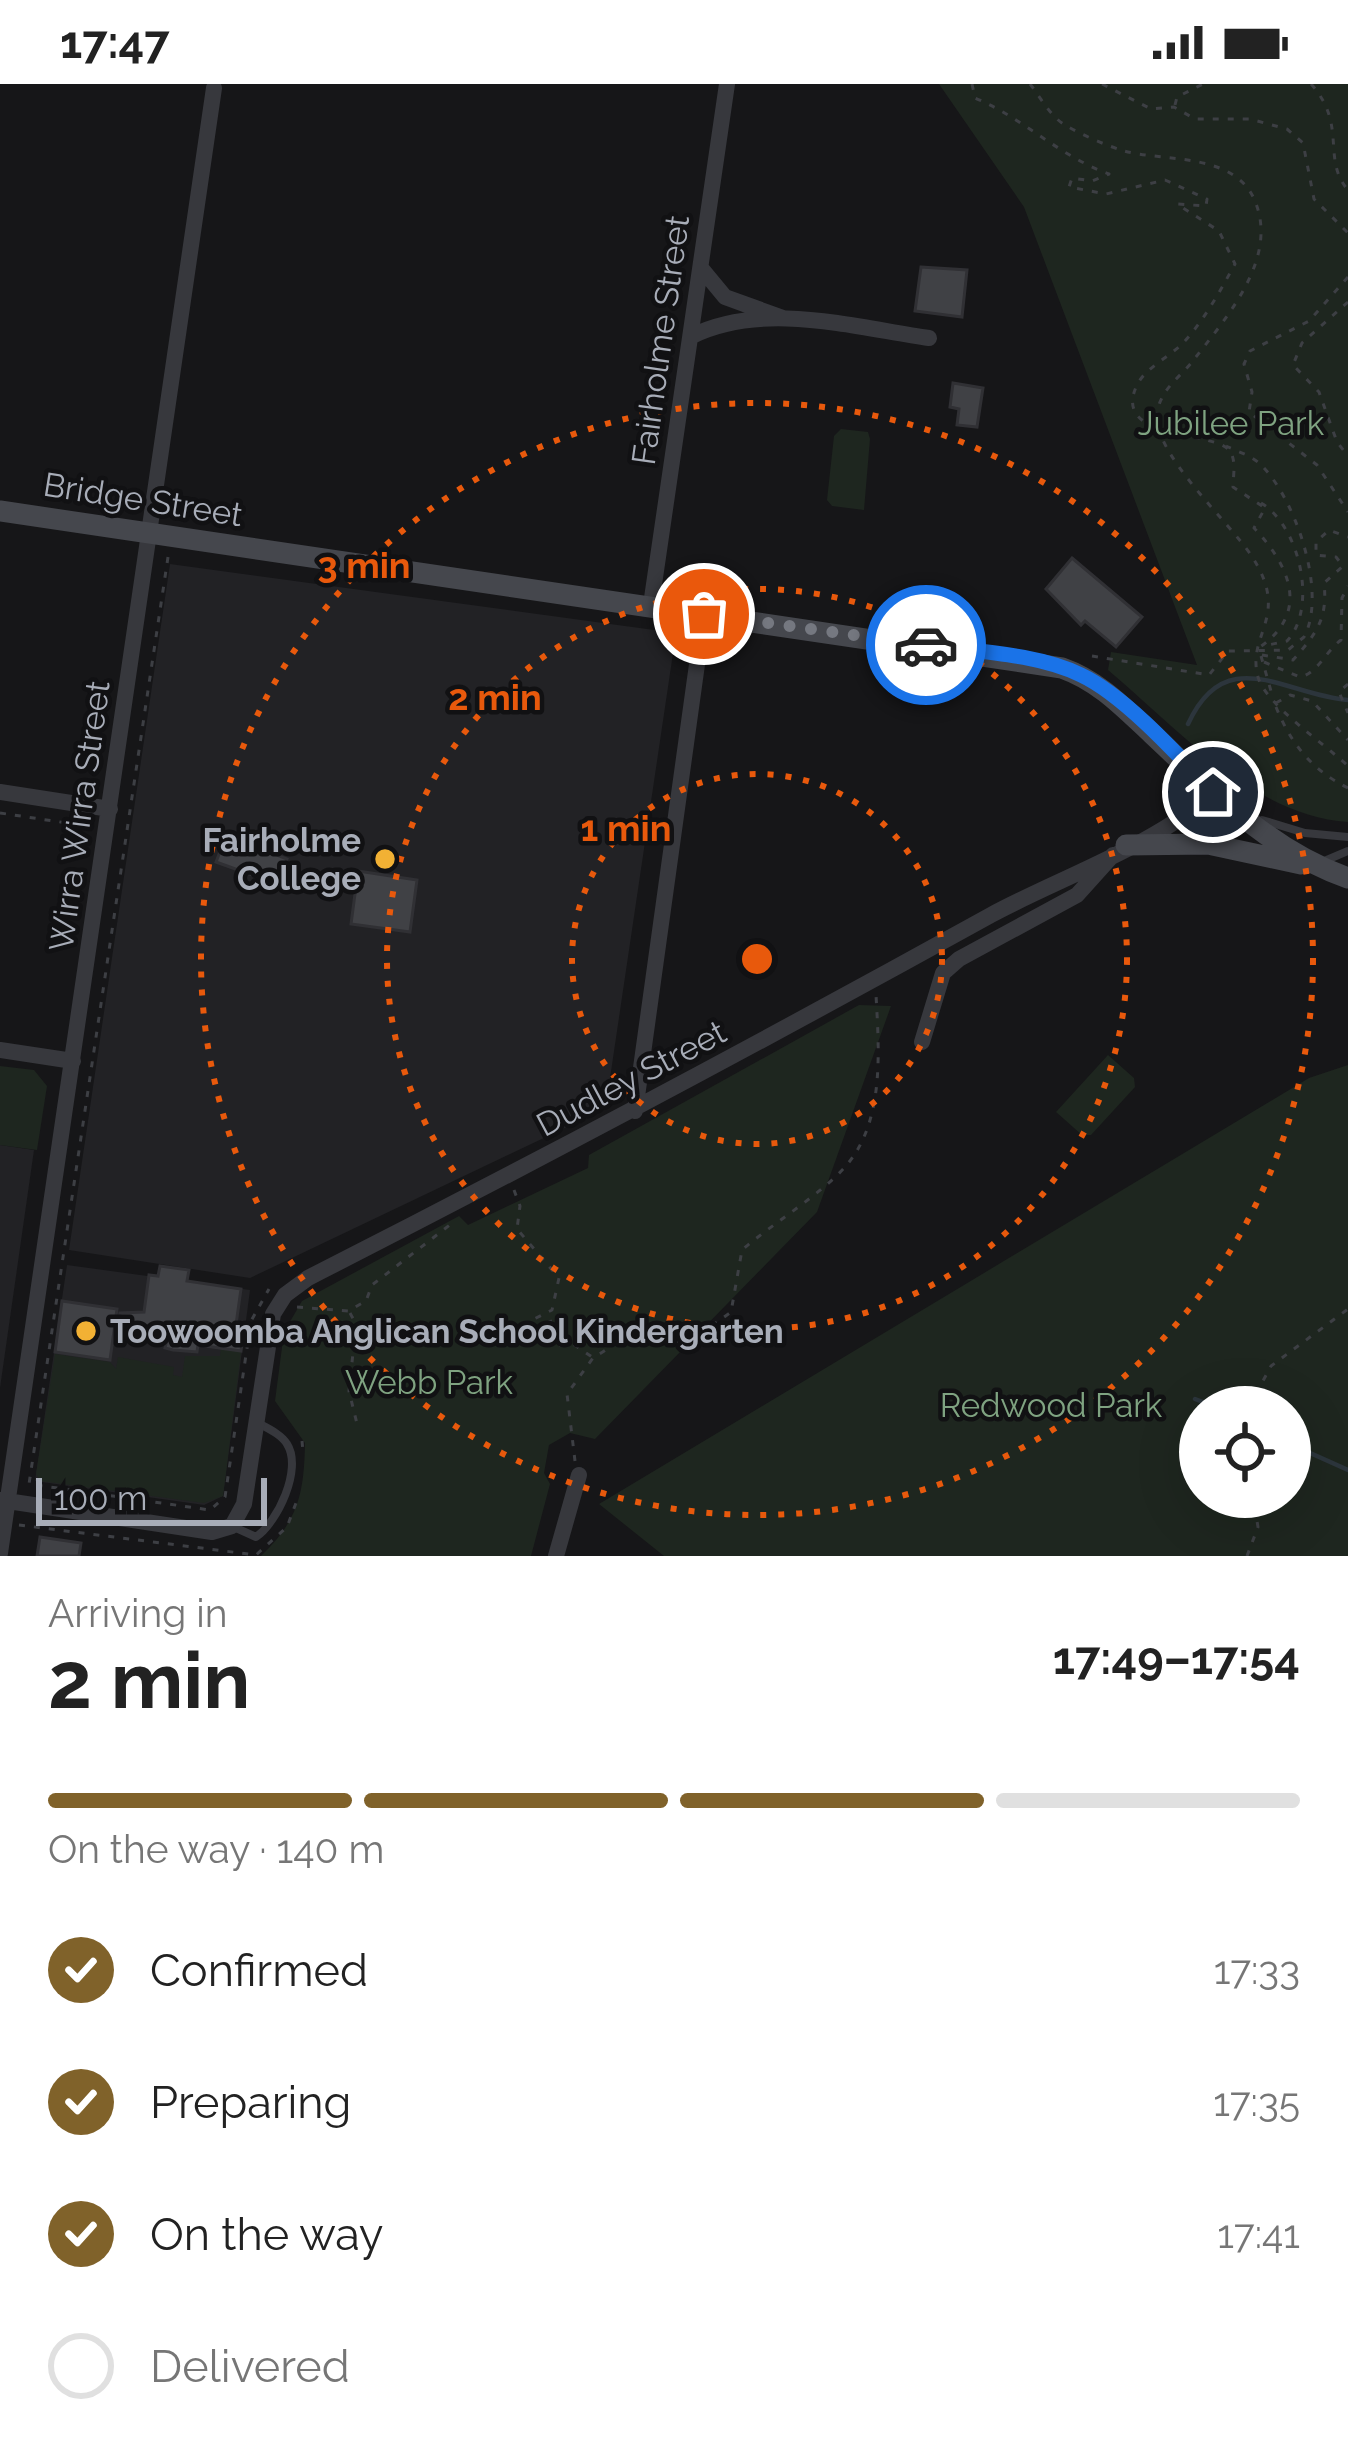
<!DOCTYPE html>
<meta charset="utf-8">
<style>
:root{--surface:#fff;--page:#f6f6f6;--text:#222;--muted:#767676;--line:#e0e0e0;--accent:#80622a}
body{margin:0;font-family:Raleway,sans-serif;background:var(--page);color:var(--text);height:100vh;display:flex;flex-direction:column;font-size:45px;white-space:nowrap}
*{box-sizing:border-box;margin:0}
p{font-size:39px;color:var(--muted)}
.icon{flex:none;width:66px;height:66px;fill:none;stroke:currentColor;stroke-width:2;stroke-linecap:round;stroke-linejoin:round}
.map{position:relative;height:1472px;overflow:hidden}
.panel{display:flex;flex-direction:column;background:var(--surface);flex:1}
.panel>*{flex:none}
.tools{position:absolute;left:1179px;top:1302px;display:grid;gap:24px}
.tools a{display:grid;place-items:center;width:132px;height:132px;border-radius:50%;background:var(--surface);box-shadow:0 12px 48px #0002;font-size:60px}
.scale{position:absolute;left:36px;bottom:30px;width:231px;box-sizing:border-box;padding-left:12px;border:6px solid #a8adb8;border-top:0;font-size:33px;line-height:42px;white-space:nowrap;color:#a8adb8;-webkit-text-stroke:9px #111113;paint-order:stroke}
.pin{position:absolute;display:grid;place-items:center;width:102px;height:102px;color:#fff;margin:-51px;border:6px solid #fff;border-radius:50%;box-shadow:0 3px 12px #0007}
.courier{position:absolute;display:grid;place-items:center;width:120px;height:120px;margin:-60px;border:9px solid #1a73e8;border-radius:50%;background:#fff;color:#222;box-shadow:0 3px 15px #0007}
.overview em{font-style:normal;font-weight:700}
.overview div{display:flex;flex-direction:column-reverse}
.overview{display:flex;align-items:center;justify-content:space-between;height:204px;padding:0 48px}
h1{font-size:78px;font-weight:700;line-height:90px}
.bar{display:grid;grid-template-columns:repeat(4,1fr);gap:18px 12px;align-content:center;height:144px;padding:0 48px}
.bar i{height:15px;border-radius:9px;background:var(--line)}
.bar .on{background:var(--accent)}
.bar p{grid-column:span 4}
ol{padding:0 48px;list-style:none}
li{display:flex;align-items:center;gap:36px;height:132px}
li p{margin-inline-start:auto}
li .icon{padding:12px;border-radius:50%;background:var(--accent);color:#fff;stroke-width:4}
li:last-child{color:var(--muted)}
li i{width:66px;height:66px;border:6px solid var(--line);border-radius:50%}
.status{display:flex;justify-content:space-between;align-items:center;height:84px;padding:0 60px;background:var(--surface);direction:ltr}
.status svg{height:33px;fill:currentColor}
.map>svg:first-child{display:block}
</style>
<div class="status"><b>17:47</b><svg viewBox="0 0 49 12"><path d="M0 12V9h3v3zM5 12V6h3v6zM10 12V3h3v9zM15 12V0h3v12zM26 1h20v11H26zM47 4h2v5h-2z"/></svg></div>
<div class="map">
<svg width="1348" height="1472" viewBox="0 0 1348 1472">
<rect width="100%" height="100%" fill="#161618"/>
<path fill="#222225" d="M170,480L676,549L609,1001L590,1032L250,1194L69,1166Z
M0,1061L34,1066L0,1304Z
M67,1181L250,1206L223,1412L204,1421L35,1397Z"/>
<path fill="#1e261f" fill-rule="evenodd" d="M939,0H1348V738C1254,732 1177,644 1108,586L1111,568L1197,581L1024,123Z
M841,345L868,348L870,355L864,426L832,422L827,416L834,352Z
M859,921L891,922L817,1128L595,1355L570,1349L549,1361L544,1389L550,1400L531,1472H261C298,1436 304,1411 305,1359L275,1317L284,1248L302,1217L459,1132L468,1141L588,1084L589,1071Z
M1108,971L1134,994L1135,1003L1091,1051H1082L1056,1028Z
M1348,981V1472H664L599,1420L1309,994ZM1200,1323H1290V1413H1200Z
M0,982L34,986L47,1002L37,1066L0,1061Z
M221,1264L241,1268L223,1412L204,1419L40,1397L36,1390L55,1270L110,1278L116,1285L118,1273L174,1283L173,1291L182,1293L185,1272H220Z"/>
<g fill="none" stroke-linecap="round" stroke-linejoin="round">
<path stroke="#2c353c" stroke-width="4.5" d="M1188,640C1226,557 1285,611 1348,616
M1195,1315L1216,1323
M1290,1360L1348,1386"/>
</g>
<path fill="#404145" stroke="#303034" stroke-width="3" d="M921,183L967,186L962,233L915,227Z
M953,299L983,304L977,343L957,341L959,325L950,323Z
M1072,474L1142,533L1116,563L1085,537L1081,541L1046,505Z
M226,752L256,763L259,754L276,760L272,769L287,775L277,800L216,778Z
M358,787L417,796L410,848L351,840Z
M160,1182L189,1186L187,1197L241,1205L235,1248L200,1244L199,1253L242,1259L241,1267L198,1261L197,1268L173,1266L165,1264L167,1255L117,1249L120,1229L144,1228L149,1191L158,1192Z
M62,1217L117,1225L110,1276L55,1268Z
M40,1453L81,1459L79,1472H37Z
M40,1453L81,1459L79,1472H37Z"/>
<g fill="none" stroke-linecap="round" stroke-linejoin="round">
<path stroke="#3d3f44" stroke-width="3" stroke-dasharray="6 9" stroke-linecap="butt" d="M972,0L975,14C1023,34 1059,72 1109,90L1092,97L1072,94L1069,103L1106,110L1165,96L1207,115L1206,122L1177,120L1219,147L1235,180C1220,207 1205,235 1184,258C1171,272 1145,284 1137,301C1110,357 1214,347 1229,366C1237,376 1233,391 1233,403L1265,424L1254,444C1290,482 1310,528 1260,563
M1030,0C1041,14 1050,32 1065,41C1082,51 1105,61 1124,67C1165,78 1235,68 1255,117C1279,175 1226,234 1192,278C1178,295 1160,306 1157,330C1153,369 1228,437 1251,471C1292,533 1246,549 1258,593C1265,620 1326,661 1348,682
M1102,0L1151,25L1174,23L1195,35H1250L1287,45L1303,59L1314,115L1348,149
M1311,0C1348,41 1321,75 1348,106
M1175,21L1177,13L1203,0
M1348,193L1309,237L1250,267L1244,280L1252,308L1249,328L1317,381L1348,428
M1348,218L1302,259L1293,281L1319,308L1337,358L1348,372
M1261,419C1300,442 1318,524 1287,557L1268,561
M168,473L29,1400L210,1426L225,1413L251,1237L269,1205
M1262,571L1293,576C1316,550 1328,535 1324,499L1343,482L1336,473L1316,471V458L1329,446L1348,453
M1092,572L1209,591L1228,567L1288,566L1304,553C1328,509 1295,412 1259,379C1250,371 1236,367 1226,362
M1261,572L1273,614
M1264,578L1300,593C1318,589 1325,568 1341,556L1342,514L1348,502
M1348,600L1339,608L1348,629
M1276,619L1290,611L1312,617L1348,656
M1276,623C1291,660 1312,686 1348,704
M0,729L87,742
M514,1106L520,1122L517,1145L559,1194L552,1226L534,1235V1244L552,1237L557,1249L550,1253V1262L573,1260L592,1273
M297,1223L348,1227L366,1217L372,1201L451,1140
M350,1229L356,1240L349,1307L358,1344
M1249,1323L1271,1282L1348,1225
M302,1357L303,1368
M575,1377L567,1310L593,1274L615,1260L691,1257L731,1228L742,1166C773,1139 819,1112 845,1083C885,1038 879,967 876,911
M19,1441L256,1471L287,1443L296,1419
M1247,1472L1258,1443L1253,1413"/>
<path stroke="#37383d" stroke-width="8" d="M1262,736L1305,749L1348,753
M1322,778L1348,767
M234,1443L256,1453C277,1439 303,1385 287,1360C281,1350 267,1344 256,1338"/>
<path stroke="#37383d" stroke-width="16" d="M701,184L725,213L783,234
M692,252C763,217 853,243 929,254
M651,521L727,0
M0,708L110,725
M922,958L943,889L959,875L1077,811L1113,771
M0,966L73,977
M635,1027L704,530
M0,1416L212,1448L232,1442L244,1420L273,1230L285,1211L308,1194C538,1077 765,956 991,831C1057,795 1161,759 1213,708
M0,1469L214,4
M556,1472L579,1391"/>
<path stroke="#45474d" stroke-width="21" d="M0,427L1062,584C1099,597 1124,624 1152,650C1212,706 1268,766 1348,794
M1126,761L1208,760L1301,780"/>
</g>
<g fill="none" stroke-linecap="round" stroke-linejoin="round">
<path stroke="#757880" stroke-width="12" stroke-dasharray="0 21.6" d="M704,530L926,561"/>
<path stroke="#1a73e8" stroke-width="15" d="M926,561C976,568 1035,569 1081,591C1124,611 1180,673 1213,708"/>
</g>
<g fill="none" stroke="#e8590c" stroke-width="6" stroke-dasharray="6 12">
<circle cx="757" cy="875" r="185"/>
<circle cx="757" cy="875" r="370"/>
<circle cx="757" cy="875" r="556"/>
</g>
<g fill="#f2b134" stroke="#111113" stroke-width="4.5">
<circle cx="385" cy="775" r="12"/>
<circle cx="86" cy="1247" r="12"/>
</g>
<g text-anchor="middle" stroke-width="9" stroke-linejoin="round" paint-order="stroke">
<g font-size="33" fill="#a8adb8" stroke="#111113">
<text transform="translate(660 256) rotate(-82)" y="12">Fairholme Street</text>
<text transform="translate(143 415) rotate(9)" y="12">Bridge Street</text>
<text transform="translate(79 732) rotate(-82)" y="12">Wirra Wirra Street</text>
<text transform="translate(631 994) rotate(-28)" y="12">Dudley Street</text>
</g>
<g font-size="33" fill="#7fa381" stroke="#111113">
<text x="1231" y="351">Jubilee Park</text>
<text x="429" y="1310">Webb Park</text>
<text x="1051" y="1333">Redwood Park</text>
</g>
<g font-size="33" font-weight="bold" fill="#a8adb8" stroke="#111113" text-anchor="end">
<text x="361" y="768">Fairholme<tspan x="361" dy="38">College</tspan></text>
<text x="110" y="1259" text-anchor="start">Toowoomba Anglican School Kindergarten</text>
</g>
</g>
<circle cx="757" cy="875" r="18" fill="#e8590c" stroke="#111113" stroke-width="6"/>
<g font-size="36" text-anchor="middle" font-weight="bold" fill="#e8590c" stroke="#111113" stroke-width="9" stroke-linejoin="round" paint-order="stroke">
<text x="364" y="494">3 min</text>
<text x="495" y="626">2 min</text>
<text x="626" y="757">1 min</text>
</g>
</svg>
<div class="tools">
<a><svg class="icon" aria-label="locate" viewBox="0 0 24 24"><circle cx="12" cy="12" r="6"/><path d="M12 2v4M12 18v4M2 12h4M18 12h4"/></svg></a>
</div>
<div class="scale">100 m</div>
<div class="pin" style="left:704px;top:530px;background:#ea580c"><svg class="icon" aria-label="bag" viewBox="0 0 24 24"><path d="M5 8h14l-1 12H6zM9 8a3 3 0 0 1 6 0"/></svg></div>
<div class="pin" style="left:1213px;top:708px;background:#1f2937"><svg class="icon" aria-label="home" viewBox="0 0 24 24"><path d="M3 11l9-7 9 7M6 9v11h12V9"/></svg></div>
<div class="courier" style="left:926px;top:561px"><svg class="icon" aria-label="car" viewBox="0 0 24 24"><path d="M5 17H2v-5l4-1 3-4h7l3 4 3 1v5h-3M9 17h6M6 11h13"/><circle cx="7" cy="17" r="2"/><circle cx="17" cy="17" r="2"/></svg></div>
</div>
<section class="panel">
<div class="overview"><div><h1>2 min</h1><p>Arriving in</p></div><em>17:49–17:54</em></div>
<div class="bar"><i class="on"></i><i class="on"></i><i class="on"></i><i></i><p>On the way · 140 m</p></div>
<ol>
<li><svg class="icon" aria-label="check" viewBox="0 0 24 24"><path d="M5 12l5 5 9-10"/></svg>Confirmed<p>17:33</p></li>
<li><svg class="icon" aria-label="check" viewBox="0 0 24 24"><path d="M5 12l5 5 9-10"/></svg>Preparing<p>17:35</p></li>
<li><svg class="icon" aria-label="check" viewBox="0 0 24 24"><path d="M5 12l5 5 9-10"/></svg>On the way<p>17:41</p></li>
<li><i></i>Delivered</li>
</ol>
</section>
